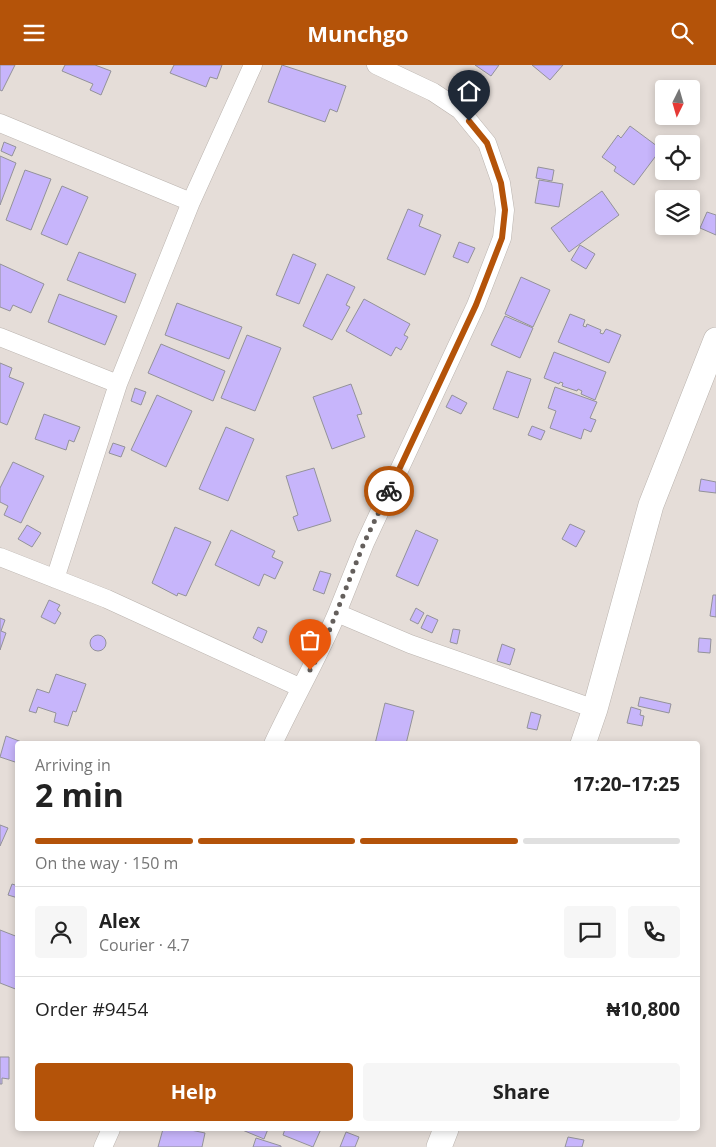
<!DOCTYPE html>
<meta charset="utf-8">
<style>
:root{--surface:#fff;--page:#f6f6f6;--text:#222;--muted:#767676;--line:#e0e0e0;--accent:#b45309}
body{margin:0;font-family:"Open Sans",sans-serif;background:var(--page);color:var(--text);height:100vh;display:flex;flex-direction:column;font-size:19px;white-space:nowrap}
*{box-sizing:border-box;margin:0}
p{font-size:16px;color:var(--muted)}
.icon{flex:none;width:28px;height:28px;fill:none;stroke:currentColor;stroke-width:2;stroke-linecap:round;stroke-linejoin:round}
.map{position:relative;flex:1;overflow:hidden}
.drawer{position:absolute;left:15px;top:676px;width:685px;height:390px;display:flex;flex-direction:column;background:var(--surface);border-radius:5px;box-shadow:0 2px 8px #0003}
.drawer>*{flex:none}
.needle{width:32px;rotate:185deg}
.fabs{position:absolute;left:655px;top:15px;display:grid;gap:10px}
.fabs a{display:grid;place-items:center;width:45px;height:45px;border-radius:5px;background:var(--surface);box-shadow:0 2px 8px #0003;font-size:25px}
.pin{position:absolute;display:grid;place-items:center;width:42px;height:42px;color:#fff;margin:-51px -21px;border-radius:50% 50% 50% 0;rotate:-45deg;box-shadow:0 0 5px #0007}
.pin .icon{rotate:45deg}
.courier{position:absolute;display:grid;place-items:center;width:50px;height:50px;margin:-25px;border:4px solid #b45309;border-radius:50%;background:#fff;color:#222;box-shadow:0 1px 6px #0007}
.head em{font-style:normal;font-weight:700}
.head div{display:flex;flex-direction:column-reverse}
.head{display:flex;align-items:center;justify-content:space-between;height:85px;padding:0 20px}
h1{font-size:32px;font-weight:700;line-height:38px}
.bar{display:grid;grid-template-columns:repeat(4,1fr);gap:8px 5px;align-content:center;height:60px;padding:0 20px}
.bar i{height:6px;border-radius:4px;background:var(--line)}
.bar .active{background:var(--accent)}
.bar p{grid-column:span 4}
.line{display:flex;align-items:center;gap:12px;padding:0 20px;border-top:1px solid var(--line)}
.line div{flex:1}
.round{display:grid;place-items:center;flex:none;width:52px;height:52px;border-radius:5px;background:var(--page)}
.action{display:flex;gap:10px;margin-top:auto;padding:10px 20px}
.action a{flex:1;height:58px;border-radius:5px;background:var(--accent);color:#fff;font-size:20px;font-weight:700;line-height:58px;text-align:center}
.action a+a{background:var(--page);color:var(--text)}
header{display:flex;justify-content:space-between;align-items:center;height:65px;padding:0 20px;background:var(--accent);color:#fff;font-size:22px;font-weight:700}
.map>svg:first-child{display:block}
</style>
<header><svg class="icon" aria-label="menu" viewBox="0 0 24 24"><path d="M4 6h16M4 12h16M4 18h16"/></svg>Munchgo<svg class="icon" aria-label="search" viewBox="0 0 24 24"><circle cx="10" cy="10" r="6"/><path d="M15 15l6 6"/></svg></header>
<div class="map">
<svg width="716" height="1082" viewBox="0 0 716 1082">
<rect width="100%" height="100%" fill="#e5ddd8"/>
<path fill="#c7b5fb" stroke="#939299" d="M0,0H15L2,26L0,25Z
M65,0H95L111,6L101,30L90,25L93,19L62,6Z
M174,0H222L217,14L210,12L206,22L170,8Z
M282,0L346,21L337,47L330,44L325,57L268,37Z
M475,0H499L491,11Z
M532,0H563L550,15Z
M630,61L661,84L634,120L614,106L616,102L602,92L618,70L621,73Z
M4,77L16,82L12,91L1,86Z
M0,91L16,98L0,140Z
M538,102L554,105L552,116L536,113Z
M25,105L51,114L31,165L6,155Z
M539,115L563,119L559,142L535,138Z
M62,121L88,132L67,180L41,169Z
M602,126L619,150L569,187L551,163Z
M408,144L423,150L419,161L441,170L425,210L387,194Z
M707,147L716,150V170L700,163Z
M459,177L475,183L468,198L453,192Z
M580,180L595,189L586,204L571,195Z
M79,187L136,209L125,238L67,215Z
M293,189L316,199L299,239L276,230Z
M0,199L44,219L31,248L13,240L10,246L0,242Z
M327,209L355,222L346,240L350,242L332,275L303,261Z
M521,212L550,225L533,262L505,249Z
M59,229L117,251L105,280L48,257Z
M364,234L410,259L404,270L408,272L401,285L396,282L391,291L346,266Z
M177,238L242,262L229,294L165,270Z
M570,249L585,255L583,261L586,262L587,259L601,265L600,268L603,269L606,264L621,270L609,298L558,277Z
M505,251L533,263L520,293L491,280Z
M247,270L281,283L255,346L221,333Z
M161,279L225,306L213,336L148,308Z
M554,287L606,307L595,335L581,329L582,326L578,324L577,326L562,321L563,318L560,317L559,319L544,313Z
M0,298L12,303L9,312L24,318L7,360L0,357Z
M507,306L531,314L518,353L493,344Z
M351,319L362,349L357,350L365,372L332,384L313,332Z
M555,322L597,337L590,353L596,355L591,367L584,364L581,374L550,363L556,346L548,343Z
M135,323L146,327L141,340L131,336Z
M157,330L192,346L166,402L131,385Z
M452,330L467,338L461,349L446,342Z
M44,349L80,362L74,377L69,375L66,385L35,374Z
M532,361L545,366L541,375L528,370Z
M226,362L254,374L228,436L199,424Z
M113,378L125,382L121,392L109,388Z
M13,397L44,411L21,458L4,450L8,441L0,437V423Z
M314,403L331,456L298,466L293,452L298,450L286,411Z
M701,414L716,417V428L699,426Z
M570,459L585,466L576,482L562,474Z
M27,460L41,468L32,482L18,474Z
M175,462L211,477L186,531L178,528L177,531L152,518Z
M231,465L275,486L272,492L283,497L275,514L264,509L259,521L215,500Z
M416,465L438,475L418,521L396,511Z
M320,506L331,509L324,529L313,525Z
M713,530H716V552L710,551Z
M49,535L60,540L57,545L61,548L55,559L41,552Z
M416,543L424,548L418,559L410,555Z
M427,550L438,555L432,568L421,563Z
M0,553L5,555L1,566L6,568L0,585Z
M258,562L267,566L262,578L253,573Z
M453,564L460,565L457,579L450,577Z
M90 578a8 8 0 1 1 16 0a8 8 0 1 1-16 0Z
M699,573L711,574L710,588L698,587Z
M502,579L515,584L510,600L497,596Z
M56,609L86,619L76,647L73,646L68,661L54,657L56,648L38,642L36,648L29,646L37,624L49,628Z
M640,632L671,639L669,648L638,641Z
M385,638L414,646L406,679H375Z
M631,642L641,645L640,650L644,651L642,661L627,658Z
M531,647L541,650L537,665L527,663Z
M6,671L27,679H18V698L0,692Z
M0,760L8,763L0,781Z
M12,819L18,821V833L8,830Z
M0,865L18,872V925L0,918Z
M0,992H9V1014L2,1013V1019H0Z
M163,1064H186L205,1068L202,1082H158Z
M240,1064H268L264,1074Z
M285,1064H321L313,1082L283,1070Z
M346,1067L359,1072L355,1082H340Z
M568,1072L584,1075L582,1082H565Z
M256,1073L281,1081V1082H253Z"/>
<g fill="none" stroke-linecap="round" stroke-linejoin="round">
<defs>
<path id="minor" d="M376,0L433,27L460,45L487,78L501,118L505,145L502,173L476,240L365,478L337,548L410,579L595,644
M0,58L191,137
M0,272L118,319
M0,492L107,534L299,622
M55,514L118,319L191,137L253,0
M273,679C294,634 318,593 337,548
M103,1082L111,1064"/>
<path id="secondary" d="M583,679L595,644L651,440L716,275
M439,1082L446,1064"/>
</defs>
<use href="#minor" stroke="#bbb4af" stroke-width="19"/>
<use href="#secondary" stroke="#bbb4af" stroke-width="26"/>
<use href="#minor" stroke="#fff" stroke-width="18"/>
<use href="#secondary" stroke="#fff" stroke-width="25"/>
</g>
<g fill="none" stroke-linecap="round" stroke-linejoin="round">
<path stroke="#645f5c" stroke-width="5" stroke-dasharray="0 9" d="M310,605L320,589L364,478L389,426"/>
<path stroke="#b45309" stroke-width="6" d="M389,426L476,240L502,173L505,145L501,118L487,78L469,56"/>
</g>
</svg>
<div class="fabs">
<a><svg class="needle" viewBox="-14 -14 28 28"><path d="M0-13l5 13h-10z" fill="#e53935"/><path d="M0 13l5-13h-10z" fill="#767676"/></svg></a>
<a><svg class="icon" aria-label="locate" viewBox="0 0 24 24"><circle cx="12" cy="12" r="6"/><path d="M12 2v4M12 18v4M2 12h4M18 12h4"/></svg></a>
<a><svg class="icon" aria-label="layers" viewBox="0 0 24 24"><path d="M12 4l9 5-9 5-9-5zM3 14l9 5 9-5"/></svg></a>
</div>
<div class="pin" style="left:310px;top:605px;background:#ea580c"><svg class="icon" aria-label="bag" viewBox="0 0 24 24"><path d="M5 8h14l-1 12H6zM9 8a3 3 0 0 1 6 0"/></svg></div>
<div class="pin" style="left:469px;top:56px;background:#1f2937"><svg class="icon" aria-label="home" viewBox="0 0 24 24"><path d="M3 11l9-7 9 7M6 9v11h12V9"/></svg></div>
<div class="courier" style="left:389px;top:426px"><svg class="icon" aria-label="bike" viewBox="0 0 24 24"><circle cx="6" cy="16" r="4"/><circle cx="18" cy="16" r="4"/><path d="M6 16l4-8h5l3 8M10 8l3 8H6M13 5h3"/></svg></div>
<section class="drawer">
<div class="head"><div><h1>2 min</h1><p>Arriving in</p></div><em>17:20–17:25</em></div>
<div class="bar"><i class="active"></i><i class="active"></i><i class="active"></i><i></i><p>On the way · 150 m</p></div>
<div class="line" style="height:90px"><a class="round"><svg class="icon" aria-label="person" viewBox="0 0 24 24"><circle cx="12" cy="8" r="4"/><path d="M4 21q1-7 8-7t8 7"/></svg></a><div><b>Alex</b><p>Courier · 4.7</p></div><a class="round"><svg class="icon" aria-label="chat" viewBox="0 0 24 24"><path d="M4 5h16v11H9l-5 4z"/></svg></a><a class="round"><svg class="icon" aria-label="phone" viewBox="0 0 24 24"><path d="M5 4h4l2 5-3 2q2 4 5 5l2-3 5 2v4C11 20 4 13 5 4z"/></svg></a></div>
<div class="line" style="height:65px"><div>Order #9454</div><b>₦10,800</b></div>
<div class="action"><a>Help</a><a>Share</a></div>
</section>
</div>
